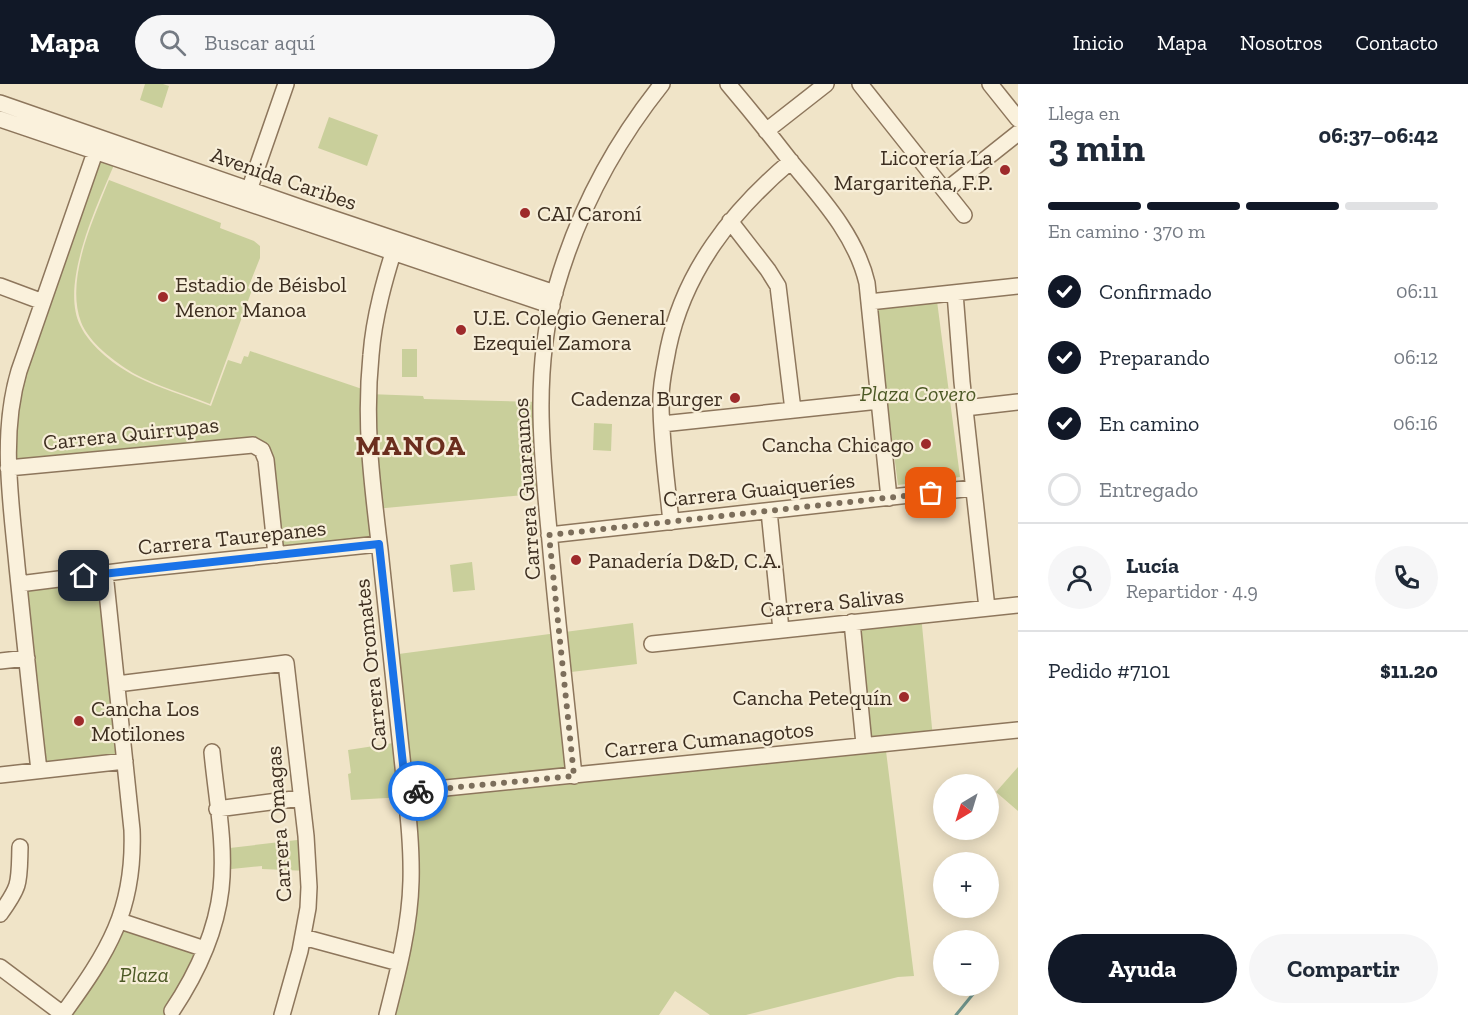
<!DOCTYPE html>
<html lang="es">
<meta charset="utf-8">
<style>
:root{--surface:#fff;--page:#f6f6f7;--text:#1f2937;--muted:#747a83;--line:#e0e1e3;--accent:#111827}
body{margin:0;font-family:"Zilla Slab",serif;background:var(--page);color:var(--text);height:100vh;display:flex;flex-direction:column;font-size:22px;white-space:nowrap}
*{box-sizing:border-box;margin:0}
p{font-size:20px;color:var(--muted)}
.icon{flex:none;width:33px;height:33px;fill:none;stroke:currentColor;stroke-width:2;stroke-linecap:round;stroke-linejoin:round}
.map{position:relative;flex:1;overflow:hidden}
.details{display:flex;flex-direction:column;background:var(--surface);width:450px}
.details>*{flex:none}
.needle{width:39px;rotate:218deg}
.tools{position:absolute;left:933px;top:690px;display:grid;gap:12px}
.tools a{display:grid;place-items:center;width:66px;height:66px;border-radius:50%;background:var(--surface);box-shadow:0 3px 15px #0003;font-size:30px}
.pin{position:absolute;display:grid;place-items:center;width:51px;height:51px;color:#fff;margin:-26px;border-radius:12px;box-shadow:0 3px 9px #0006}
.courier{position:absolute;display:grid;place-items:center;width:60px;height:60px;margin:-30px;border:4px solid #1a73e8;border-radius:50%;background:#fff;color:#222;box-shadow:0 2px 8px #0007}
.overview em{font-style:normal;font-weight:700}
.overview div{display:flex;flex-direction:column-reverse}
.overview{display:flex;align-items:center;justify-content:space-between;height:102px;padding:0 30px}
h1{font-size:39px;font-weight:700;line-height:45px}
.bar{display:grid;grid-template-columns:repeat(4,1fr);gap:9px 6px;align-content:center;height:72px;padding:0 30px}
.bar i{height:8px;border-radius:4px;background:var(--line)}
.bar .current{background:var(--accent)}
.bar p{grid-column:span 4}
.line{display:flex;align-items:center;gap:15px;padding:0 30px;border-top:2px solid var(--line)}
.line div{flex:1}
.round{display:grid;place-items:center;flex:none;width:63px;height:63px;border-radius:32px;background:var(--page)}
ol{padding:0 30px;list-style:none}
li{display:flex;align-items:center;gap:18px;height:66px}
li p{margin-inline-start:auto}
li .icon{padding:6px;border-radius:50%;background:var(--accent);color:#fff;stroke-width:4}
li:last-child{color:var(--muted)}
li i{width:33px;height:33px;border:3px solid var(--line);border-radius:50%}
.button{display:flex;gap:12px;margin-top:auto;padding:12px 30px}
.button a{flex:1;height:69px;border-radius:36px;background:var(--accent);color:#fff;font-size:24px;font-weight:700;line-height:69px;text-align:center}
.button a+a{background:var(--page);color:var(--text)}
header{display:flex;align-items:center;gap:36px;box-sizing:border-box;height:84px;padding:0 30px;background:var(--accent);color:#fff}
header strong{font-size:28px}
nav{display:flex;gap:33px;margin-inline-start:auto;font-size:21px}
.search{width:420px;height:54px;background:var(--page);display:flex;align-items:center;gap:15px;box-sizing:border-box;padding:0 21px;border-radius:33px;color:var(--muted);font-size:22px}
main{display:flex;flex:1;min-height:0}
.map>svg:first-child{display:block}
</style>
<header>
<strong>Mapa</strong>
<div class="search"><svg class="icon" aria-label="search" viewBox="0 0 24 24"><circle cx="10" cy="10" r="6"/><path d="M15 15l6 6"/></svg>Buscar aquí</div>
<nav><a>Inicio</a><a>Mapa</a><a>Nosotros</a><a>Contacto</a></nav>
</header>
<main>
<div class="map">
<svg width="1018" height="931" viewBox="0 0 1018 931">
<rect width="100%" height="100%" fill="#f0e4c8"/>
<path fill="#c9cf9b" d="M145,0H163L169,2L162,24L140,16Z
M0,19L117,74C100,115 59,198 80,241C90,263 117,283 137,293C161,305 186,312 211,322L228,276L241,280L244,272L248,273L250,267L368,307V310L423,312L424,315L542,318L545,409L375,425L379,460L276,471L262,366L8,384L7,347L95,67L0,35Z
M329,33L378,51L367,82L318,64Z
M109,96L221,139L220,144L254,157L260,162V174L248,204L252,206L210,320C185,310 157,302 133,289C115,278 89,259 81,238C65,195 93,136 109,96Z
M937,217L960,393L898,401L875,225Z
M402,265H417V293H402Z
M594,339L612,340L611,367L593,366Z
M472,478L475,506L453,508L450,481Z
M105,489L125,677L39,686L19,500Z
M921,531L933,654L885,659L914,892L898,893L746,931H710L675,907L659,931H387L409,828L391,571L633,539L637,580L563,589L574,691L864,660L852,538Z
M400,658L405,713L351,716L348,690L351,689L348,666Z
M1018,683V727L996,708Z
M306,755L308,787L262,785V782L222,786L221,765Z
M120,838L204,865L177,931H66Z"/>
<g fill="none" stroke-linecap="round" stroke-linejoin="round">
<path stroke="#6f938a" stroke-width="3" d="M956,931L978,904"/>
<defs>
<path id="minor" d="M728,0C750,26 771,52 792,79C822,115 856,152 867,199L889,414
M860,0L964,131
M990,0L1018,35
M0,19L305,125L555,209
M0,35L552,222
M766,47L826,0
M945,107L1018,49
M246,115L286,0
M730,137L768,186L778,202L793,326
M0,202L43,218
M955,209L962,298L987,524
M869,218L1018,202
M965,324L1018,318
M662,340L879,317
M8,384L253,361L262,366L266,376L276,471
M769,427L781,546
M671,438C667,398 661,358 661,319C660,300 665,283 668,265C684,187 732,127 791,77
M549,451L973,404
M19,500L130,486L379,460
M852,538L864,660
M652,560L1018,521
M0,577L27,574
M117,600L286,579L306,752L309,803L308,824L300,867L282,931
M39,686C31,618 24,550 17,482C11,417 0,351 19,287L100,54
M0,691L125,677
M574,692C566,613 557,535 550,457C542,373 532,286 556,204C577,130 614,60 662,0
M406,708L1018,646
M217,725L301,714
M0,830C21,801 19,799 20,763
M120,837L205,865
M303,853L399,879
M0,883L64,931
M172,927C196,891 216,849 221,805C226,760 216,712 212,668
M63,930C108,868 135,826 132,746L105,489
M387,931C398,888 410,842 411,797C412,759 407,721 403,683C396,611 388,539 380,466C372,399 364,340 371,271C374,232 385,194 397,156"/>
</defs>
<use href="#minor" stroke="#8d765c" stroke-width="18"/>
<use href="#minor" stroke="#faf1dc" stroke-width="15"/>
</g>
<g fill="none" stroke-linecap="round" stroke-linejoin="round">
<path stroke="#7c6e5b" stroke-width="6" stroke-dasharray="0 10.8" d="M418,707L574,692L549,451L931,409"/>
<path stroke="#1a73e8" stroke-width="8" d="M84,492L379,460L406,708L418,707"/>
</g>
<g fill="#9e2a2b" stroke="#f7eed8" stroke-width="2">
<circle cx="1005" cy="86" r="6"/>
<circle cx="525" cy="129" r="6"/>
<circle cx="163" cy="213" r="6"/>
<circle cx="461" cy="246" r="6"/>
<circle cx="735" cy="314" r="6"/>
<circle cx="926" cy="360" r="6"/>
<circle cx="576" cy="476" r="6"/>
<circle cx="904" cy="613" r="6"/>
<circle cx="79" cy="637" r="6"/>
</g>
<g text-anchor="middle" stroke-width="4.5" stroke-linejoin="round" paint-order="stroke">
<g font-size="22" fill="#3d2e20" stroke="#f7eed8" text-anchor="start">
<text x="993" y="81" text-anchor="end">Licorería La<tspan x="993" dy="25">Margariteña, F.P.</tspan></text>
<text x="537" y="137">CAI Caroní</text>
<text x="175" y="208">Estadio de Béisbol<tspan x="175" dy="25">Menor Manoa</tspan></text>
<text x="473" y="241">U.E. Colegio General<tspan x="473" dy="25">Ezequiel Zamora</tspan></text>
<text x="723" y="322" text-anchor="end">Cadenza Burger</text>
<text x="914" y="368" text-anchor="end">Cancha Chicago</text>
<text x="588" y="484">Panadería D&amp;D, C.A.</text>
<text x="892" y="621" text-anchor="end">Cancha Petequín</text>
<text x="91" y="632">Cancha Los<tspan x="91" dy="25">Motilones</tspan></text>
</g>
<g font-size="22" fill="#3d2e20" stroke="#f7eed8">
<text transform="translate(284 94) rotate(19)" y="8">Avenida Caribes</text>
<text transform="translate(131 349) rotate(-6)" y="8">Carrera Quirrupas</text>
<text transform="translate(526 405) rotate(-94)" y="8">Carrera Guaraunos</text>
<text transform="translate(759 405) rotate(-6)" y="8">Carrera Guaiqueríes</text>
<text transform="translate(232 453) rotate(-6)" y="8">Carrera Taurepanes</text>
<text transform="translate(832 518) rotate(-6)" y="8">Carrera Salivas</text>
<text transform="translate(370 581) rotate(-96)" y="8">Carrera Oromates</text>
<text transform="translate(709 655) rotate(-6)" y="8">Carrera Cumanagotos</text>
<text transform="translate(278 740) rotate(-94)" y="8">Carrera Omagas</text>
</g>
<g font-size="22" font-style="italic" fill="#4d5a26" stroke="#f7eed8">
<text x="918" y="317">Plaza Covero</text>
<text x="144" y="898">Plaza</text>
</g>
<g font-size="28" font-weight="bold" letter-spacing="1.5" fill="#6b2e1e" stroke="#f7eed8">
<text x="411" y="371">MANOA</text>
</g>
</g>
</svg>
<div class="tools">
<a><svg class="needle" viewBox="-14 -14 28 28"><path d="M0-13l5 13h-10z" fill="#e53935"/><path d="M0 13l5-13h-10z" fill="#747a83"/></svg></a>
<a>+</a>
<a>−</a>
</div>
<div class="pin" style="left:931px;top:409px;background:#ea580c"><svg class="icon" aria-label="bag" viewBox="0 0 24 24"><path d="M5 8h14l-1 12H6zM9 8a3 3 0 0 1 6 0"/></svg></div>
<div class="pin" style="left:84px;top:492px;background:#1f2937"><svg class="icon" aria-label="home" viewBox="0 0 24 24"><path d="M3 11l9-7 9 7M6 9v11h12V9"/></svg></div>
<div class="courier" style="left:418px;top:707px"><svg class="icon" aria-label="bike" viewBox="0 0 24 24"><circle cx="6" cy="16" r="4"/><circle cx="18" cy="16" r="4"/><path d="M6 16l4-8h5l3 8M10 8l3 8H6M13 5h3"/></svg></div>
</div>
<section class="details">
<div class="overview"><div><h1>3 min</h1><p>Llega en</p></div><em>06:37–06:42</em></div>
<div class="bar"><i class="current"></i><i class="current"></i><i class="current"></i><i></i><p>En camino · 370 m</p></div>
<ol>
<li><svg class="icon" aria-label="check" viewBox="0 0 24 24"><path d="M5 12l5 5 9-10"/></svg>Confirmado<p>06:11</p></li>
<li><svg class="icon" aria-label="check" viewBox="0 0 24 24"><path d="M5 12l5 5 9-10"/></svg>Preparando<p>06:12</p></li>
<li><svg class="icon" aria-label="check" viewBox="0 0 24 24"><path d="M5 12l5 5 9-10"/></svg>En camino<p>06:16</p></li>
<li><i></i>Entregado</li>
</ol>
<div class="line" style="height:108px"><a class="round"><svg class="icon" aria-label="person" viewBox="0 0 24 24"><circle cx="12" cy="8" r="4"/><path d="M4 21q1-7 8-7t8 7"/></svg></a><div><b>Lucía</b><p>Repartidor · 4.9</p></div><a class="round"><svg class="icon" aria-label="phone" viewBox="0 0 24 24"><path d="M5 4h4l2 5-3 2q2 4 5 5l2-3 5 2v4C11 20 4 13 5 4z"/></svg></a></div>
<div class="line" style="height:78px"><div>Pedido #7101</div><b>$11.20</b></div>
<div class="button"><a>Ayuda</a><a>Compartir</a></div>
</section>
</main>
